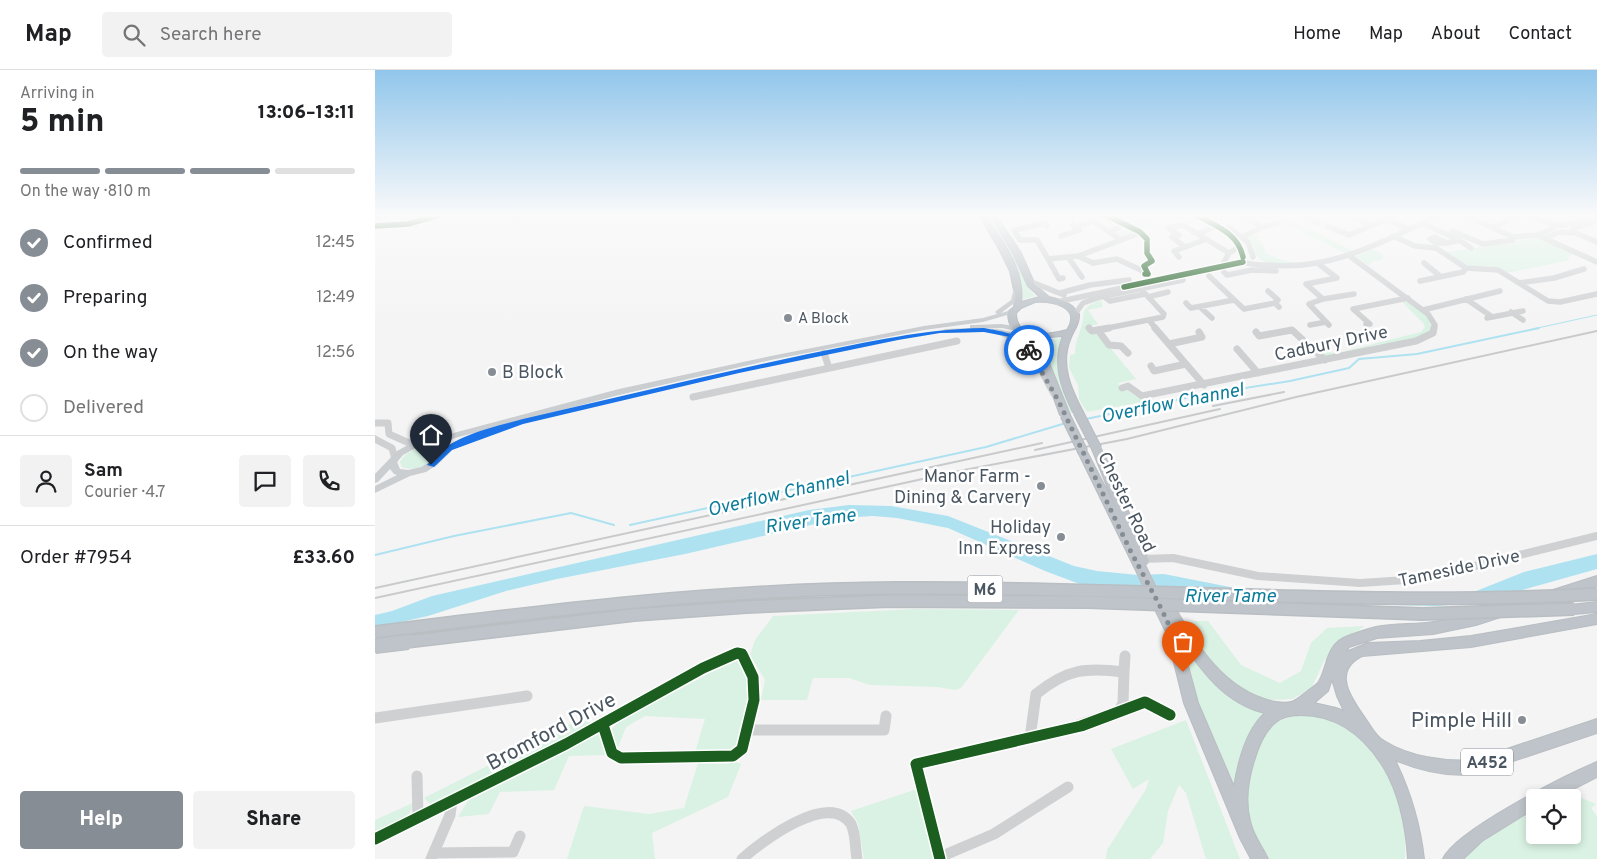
<!DOCTYPE html>
<meta charset="utf-8">
<style>
:root{--surface:#fff;--page:#f2f2f2;--text:#202124;--muted:#757577;--line:#e0e0e0;--accent:#868d94}
body{margin:0;font-family:Overpass,sans-serif;background:var(--page);color:var(--text);height:100vh;display:flex;flex-direction:column;font-size:19px;white-space:nowrap}
*{box-sizing:border-box;margin:0}
p{font-size:16px;color:var(--muted)}
.icon{flex:none;width:28px;height:28px;fill:none;stroke:currentColor;stroke-width:2;stroke-linecap:round;stroke-linejoin:round}
.map{position:relative;flex:1;overflow:hidden}
.panel{display:flex;flex-direction:column;background:var(--surface);width:375px}
.panel>*{flex:none}
.buttons{position:absolute;left:1151px;top:719px;display:grid;gap:10px}
.buttons a{display:grid;place-items:center;width:55px;height:55px;border-radius:5px;background:var(--surface);box-shadow:0 2px 8px #0003;font-size:25px}
.pin{position:absolute;display:grid;place-items:center;width:42px;height:42px;color:#fff;margin:-51px -21px;border-radius:50% 50% 50% 0;rotate:-45deg;box-shadow:0 0 5px #0007}
.pin .icon{rotate:45deg}
.courier{position:absolute;display:grid;place-items:center;width:50px;height:50px;margin:-25px;border:4px solid #1a73e8;border-radius:50%;background:#fff;color:#222;box-shadow:0 1px 6px #0007}
.headline em{font-style:normal;font-weight:800}
.headline div{display:flex;flex-direction:column-reverse}
.headline{display:flex;align-items:center;justify-content:space-between;height:85px;padding:0 20px}
h1{font-size:32px;font-weight:800;line-height:38px}
.bar{display:grid;grid-template-columns:repeat(4,1fr);gap:8px 5px;align-content:center;height:60px;padding:0 20px}
.bar i{height:6px;border-radius:4px;background:var(--line)}
.bar .current{background:var(--accent)}
.bar p{grid-column:span 4}
.line{display:flex;align-items:center;gap:12px;padding:0 20px;border-top:1px solid var(--line)}
.line div{flex:1}
.round{display:grid;place-items:center;flex:none;width:52px;height:52px;border-radius:5px;background:var(--page)}
ol{padding:0 20px;list-style:none}
li{display:flex;align-items:center;gap:15px;height:55px}
li p{margin-inline-start:auto}
li .icon{padding:5px;border-radius:50%;background:var(--accent);color:#fff;stroke-width:4}
li:last-child{color:var(--muted)}
li i{width:28px;height:28px;border:2px solid var(--line);border-radius:50%}
.button{display:flex;gap:10px;margin-top:auto;padding:10px 20px}
.button a{flex:1;height:58px;border-radius:5px;background:var(--accent);color:#fff;font-size:20px;font-weight:800;line-height:58px;text-align:center}
.button a+a{background:var(--page);color:var(--text)}
header{display:flex;align-items:center;gap:30px;box-sizing:border-box;height:70px;padding:0 25px;background:var(--surface);border-bottom:1px solid var(--line)}
header strong{font-size:24px}
nav{display:flex;gap:28px;margin-inline-start:auto;font-size:18px}
.search{width:350px;height:45px;background:var(--page);display:flex;align-items:center;gap:12px;box-sizing:border-box;padding:0 18px;border-radius:5px;color:var(--muted);font-size:19px}
main{display:flex;flex:1;min-height:0}
.map>svg:first-child{display:block}
</style>
<header>
<strong>Map</strong>
<div class="search"><svg class="icon" aria-label="search" viewBox="0 0 24 24"><circle cx="10" cy="10" r="6"/><path d="M15 15l6 6"/></svg>Search here</div>
<nav><a>Home</a><a>Map</a><a>About</a><a>Contact</a></nav>
</header>
<main>
<section class="panel">
<div class="headline"><div><h1>5 min</h1><p>Arriving in</p></div><em>13:06–13:11</em></div>
<div class="bar"><i class="current"></i><i class="current"></i><i class="current"></i><i></i><p>On the way · 810 m</p></div>
<ol>
<li><svg class="icon" aria-label="check" viewBox="0 0 24 24"><path d="M5 12l5 5 9-10"/></svg>Confirmed<p>12:45</p></li>
<li><svg class="icon" aria-label="check" viewBox="0 0 24 24"><path d="M5 12l5 5 9-10"/></svg>Preparing<p>12:49</p></li>
<li><svg class="icon" aria-label="check" viewBox="0 0 24 24"><path d="M5 12l5 5 9-10"/></svg>On the way<p>12:56</p></li>
<li><i></i>Delivered</li>
</ol>
<div class="line" style="height:90px"><a class="round"><svg class="icon" aria-label="person" viewBox="0 0 24 24"><circle cx="12" cy="8" r="4"/><path d="M4 21q1-7 8-7t8 7"/></svg></a><div><b>Sam</b><p>Courier · 4.7</p></div><a class="round"><svg class="icon" aria-label="chat" viewBox="0 0 24 24"><path d="M4 5h16v11H9l-5 4z"/></svg></a><a class="round"><svg class="icon" aria-label="phone" viewBox="0 0 24 24"><path d="M5 4h4l2 5-3 2q2 4 5 5l2-3 5 2v4C11 20 4 13 5 4z"/></svg></a></div>
<div class="line" style="height:65px"><div>Order #7954</div><b>£33.60</b></div>
<div class="button"><a>Help</a><a>Share</a></div>
</section>
<div class="map">
<svg width="1222" height="789" viewBox="0 0 1222 789">
<rect width="100%" height="100%" fill="#f4f4f4"/>
<path fill="#d9f2e3" d="M611,145H616C626,161 637,177 644,194C650,207 650,216 660,226L646,230L626,172Z
M761,145H788L775,150L781,154L748,166L739,161L743,156L740,154L743,153L741,152Z
M911,148L974,179L981,181L972,184L904,151Z
M882,164L886,167L881,169L887,172L891,183C909,193 924,195 945,190L948,192C931,202 893,200 880,184L878,175L872,167Z
M1166,167L1199,182L1193,188L1196,190L1131,203L1114,196L1093,197L1072,182Z
M997,179L1008,184L1007,190L998,191L994,195L1008,205L981,187Z
M726,230L728,237L713,240L723,254L711,257L716,263H723L761,309L743,313L747,319H751L759,325L774,331L712,342L704,329L703,315L694,298L695,285L700,284C700,274 702,270 705,261C712,242 702,239 726,230Z
M1031,231C1043,239 1057,245 1057,260C1040,274 1015,272 995,276L997,278L953,288L946,282L963,283L1046,262L1050,257L1049,254L1027,232Z
M686,268C676,298 687,315 700,342L694,343L675,292L663,271Z
M53,376L59,378L61,382C57,395 39,402 27,397L25,392C30,382 42,377 53,376Z
M541,539L644,540L586,618L580,620L562,617L495,615L474,608H438L432,630H386L390,610L375,585L380,570L398,546Z
M820,551H833L866,595L905,613L926,601L936,573L952,558L989,556L949,591L936,619L917,629L893,630L867,621L841,598L818,572L812,559V553Z
M807,572L845,619L866,635L890,644L881,653L859,719C838,670 816,624 807,572Z
M361,589C388,610 371,647 364,675L358,681L320,682L330,649L270,646L251,657L242,680L237,659L245,649H249Z
M213,645L216,656L60,735H56L49,728Z
M931,645C944,647 957,648 968,655C1013,681 1032,739 1030,789H895C887,778 875,762 873,748C869,721 876,682 893,660C901,649 918,646 931,645Z
M811,650L865,789H831L811,723L804,715L793,741L788,773L775,789H731L732,780L771,719L774,709L758,719L736,679Z
M217,665H224L230,685L194,686L179,720L125,722L114,744L83,747L96,726L139,708Z
M361,692L366,694L353,727L277,763L280,789H192L209,736L274,744L309,738L323,693L351,694Z
M542,719L560,789H489L483,753L476,741Z
M1202,726L1221,734L1216,738L1222,746V789H1088L1125,757L1160,739V765H1198V728Z
M38,733C36,752 15,757 0,764V750Z"/>
<path fill="#aee2f0" d="M474,435L516,436L573,446L699,496L722,501L763,505L789,504L865,519L898,523H1096L1149,502L1222,484V499L1105,532L1063,536L812,531L762,526L710,516L670,501L573,458L522,448L498,446L466,448L310,484L182,509L131,521L53,546L0,558V545L17,541L57,526L434,440Z"/>
<g fill="none" stroke-linecap="round" stroke-linejoin="round">
<path stroke="#aee2f0" stroke-width="1" d="M1158,259L1222,245"/>
<path stroke="#aee2f0" stroke-width="2" d="M711,349L820,326L915,311L974,298L984,289L1042,284L1164,258
M255,455L611,377L691,353
M0,485L79,466L196,443L239,455"/>
<defs>
<path id="highway" d="M0,145H21L18,147L0,148Z
M127,145H152C146,148 133,148 127,145Z
M604,145H610C627,170 650,200 646,232L665,227L653,216L638,183L615,145H621L646,183L660,215L674,227L689,231L697,236L704,244C705,255 698,260 695,270C685,295 696,319 708,342L706,344H700L698,342C686,318 677,293 688,266L662,268L671,285L695,345L690,348L685,345L663,285L653,267C639,263 633,257 633,242L639,237L640,225L635,201L623,177ZM660,232C678,231 707,237 692,260C672,265 641,270 641,243L646,238Z
M722,375L725,377L733,393L774,491L770,495L785,526L789,525L793,526C819,570 847,622 901,632C918,635 921,630 934,620C937,618 941,615 943,613C953,598 950,574 973,566C982,563 992,559 1001,557C1020,553 1040,555 1058,552C1095,547 1130,535 1165,524L1169,525L1171,529L1169,533L1101,555L1058,564L1002,568L974,577L971,582L993,573L1045,571L1096,566L1222,544V554L1096,577L987,586C955,602 978,631 992,651C997,658 1001,667 1009,671C1035,687 1069,692 1099,690L1222,649V663L1099,704C1071,707 1046,701 1020,690C1036,723 1045,753 1049,789H1033C1031,758 1025,725 1009,698C990,667 963,645 926,645C917,645 908,646 901,652C889,661 883,677 879,691C873,710 870,732 875,751C878,766 887,776 893,789H876L865,768L809,633L792,564L703,382L705,380H711L741,438L717,379ZM806,570C826,601 851,634 890,643C871,660 863,692 859,717L823,633ZM957,609L962,626L969,641L961,638L939,633L953,621Z
M1222,506V516L1182,529L1178,528L1176,524L1178,520Z
M1222,532V542L1199,544L1195,543L1193,539L1195,535Z
M1222,692V707L1181,728H1160V738L1107,771L1088,789H1068C1080,761 1191,705 1222,692Z"/>
</defs>
<use href="#highway" stroke="#b9bec3" stroke-width="2"/>
<path stroke="#ced0d2" stroke-width="5.5" d="M821,145C844,158 868,162 868,192
M863,145L873,149
M928,145L943,153
M973,145L995,155
M1003,145L1033,159
M1090,145L1138,167L1162,165L1222,192
M1153,145L1179,155
M960,146L963,145
M1047,153L1084,170L1072,173
M698,155L701,157L718,151L745,169
M672,156L671,153L639,160L645,170H662L673,189L703,186L718,193L742,189L766,200L777,211
M952,156L974,165L1021,145
M853,157L873,172L878,187
M887,157L903,153
M1118,157L1145,145
M793,158L808,155L854,183L859,180
M793,158L804,165
M734,161L743,158
M1077,161L1108,174L1138,170V167
M1198,162L1222,172
M823,164L841,156
M1162,165L1178,158L1179,155H1191L1221,145
M686,166L704,160L702,158
M869,166L887,157L873,149L884,145
M1018,166L1040,176L1061,178L1091,198L1123,200L1173,231L1185,232L1222,224
M797,167L810,177
M1060,167L1072,173H1061L1055,169Z
M1169,168L1185,162L1196,163L1199,158L1222,151
M1084,170L1096,178
M703,186L762,164
M693,187L707,207
M804,187L799,181L832,169
M976,187L1053,244L1060,255L1059,259
M673,189L684,209L688,208
M849,192L854,183
M868,192C877,195 886,195 894,195C957,201 1009,171 1064,145
M1049,193L1065,206
M849,202L852,205L877,200L901,201
M834,206L869,239L900,233L904,237
M654,211L689,225
M1045,211L1088,202L1091,198
M1144,213L1179,208L1209,199
M931,214L962,208L945,195
M931,214L948,229
M893,221L903,230L900,233
M685,223L715,215L754,210
M728,226L735,231L770,224
M773,227L793,222
M1091,229L1116,246
M682,232L868,192
M811,233L816,238L859,230
M825,237L837,248
M1048,240L1125,221
M1136,242L1148,250
M700,244L708,233L725,227L808,210
M1112,248L1148,241
M774,250L781,259
M991,254H995L978,239L1033,228
M935,255L951,252
M954,255L934,234L948,229L979,224
M728,259L788,247L789,244L766,219"/>
<path stroke="#ced0d2" stroke-width="7" d="M714,258L717,261L734,258
M780,258L829,315
M723,260L734,275L746,276L753,283
M881,262L884,266L917,260L950,290
M794,274L827,267L824,262
M862,279L883,303
M449,283L454,298
M776,296L779,301L811,294
M747,318L753,316L767,326L1041,271L1058,263L1059,258
M318,327L582,271
M0,353H13L14,364L34,373L45,374
M0,369L17,378L20,389"/>
<path stroke="#ced0d2" stroke-width="8" d="M767,489L798,488L883,506L985,513L1047,509L1222,466"/>
<path stroke="#ced0d2" stroke-width="11" d="M0,648L152,626
M372,660H509L511,646
M655,668L661,624C692,599 711,597 749,602L750,586
M42,706L43,748
M0,769L191,674L328,598L362,583L367,584L378,607L379,630L367,679L358,686L246,688L237,683L228,655
M59,783L138,782L145,766
M565,787L619,764L693,717
M56,789L75,745L77,731
M367,789C386,772 454,720 476,754C481,764 480,778 482,789
M565,789L541,694L680,663L744,641L748,633L749,602"/>
<path fill="#caced1" fill-rule="evenodd" d="M642,215L645,217L642,231L626,243L637,240L640,242L639,243L608,252L549,260L396,290L244,325L120,358L123,360L122,362L77,380L62,395L51,402L35,406L0,423V416L22,405L19,404L15,399L3,412L0,413V404L22,381L33,375L244,319L396,286L549,256L608,248L622,244L620,242L621,241L636,230L639,217ZM110,360L71,376L56,391L46,397L33,400L25,399L22,392L28,385L39,379Z
M626,254L646,257L647,259L643,261L626,258L608,259V262H605L570,263L566,261L570,259L595,258V255H598Z
M617,259C653,257 670,300 684,325L683,327H677C659,297 655,273 617,263Z"/>
<use href="#highway" fill="#bec4c9" fill-rule="evenodd"/>
<path stroke="#c9cacc" stroke-width="2" d="M838,336L909,322
M660,380L845,339
M0,518L667,373
M0,528L589,400L752,369L921,327L1222,261"/>
<defs>
<path id="highway-bridge-far2" d="M703,342L722,379
M690,345L708,382"/>
<path id="highway-bridge-far1" d="M0,562C173,540 346,519 521,518C755,516 988,537 1222,524
M22,573L259,545L371,537L514,531L713,532L1047,544L1199,539"/>
<path id="highway-bridge" d="M0,576L33,572"/>
</defs>
<use href="#highway-bridge-far2" stroke="#b9bec3" stroke-width="11" stroke-linecap="butt"/>
<use href="#highway-bridge-far1" stroke="#b9bec3" stroke-width="14" stroke-linecap="butt"/>
<use href="#highway-bridge" stroke="#b9bec3" stroke-width="16" stroke-linecap="butt"/>
<use href="#highway-bridge-far2" stroke="#bec4c9" stroke-width="9"/>
<use href="#highway-bridge-far1" stroke="#bec4c9" stroke-width="11"/>
<use href="#highway-bridge" stroke="#bec4c9" stroke-width="14"/>
<defs>
<path id="cycleway-far1" d="M731,145L765,162L772,169V183L777,191L769,196L773,204H770
M821,145C841,156 863,163 868,187
M0,156L33,154L65,145
M749,217L868,192"/>
<path id="cycleway" d="M0,769L191,674L328,598L362,583L367,584L378,607L379,630L367,679L358,686L246,688L237,683L228,655
M565,789L541,694L706,656L770,632L795,645"/>
</defs>
<use href="#cycleway-far1" stroke="#fff" stroke-width="8"/>
<use href="#cycleway" stroke="#fff" stroke-width="14"/>
<use href="#cycleway-far1" stroke="#1b5e20" stroke-width="5.5"/>
<use href="#cycleway" stroke="#1b5e20" stroke-width="11"/>
</g>
<linearGradient id="sky" x2="0" y2="1"><stop stop-color="#91c6eb"/><stop offset="0.57" stop-color="#fafafa"/><stop offset="1" stop-color="#fafafa" stop-opacity="0"/></linearGradient>
<rect width="1222" height="256" fill="url(#sky)"/>
<path fill="#1a73e8" d="M609,258C629,262 645,263 657,280L651,281L645,273L635,267L609,262L565,263L523,270L364,303L148,354L77,380L59,397L52,395C73,366 115,358 148,349C243,327 338,304 433,284C494,272 548,259 609,258Z"/>
<g fill="none" stroke-linecap="round" stroke-linejoin="round">
<path stroke="#868d94" stroke-width="5" stroke-dasharray="0 9" d="M654,280L683,330L755,480L787,540L798,564L808,602"/>
</g>
<g fill="#868d94" stroke="#fff" stroke-width="2">
<circle cx="413" cy="248" r="5"/>
<circle cx="117" cy="302" r="5"/>
<circle cx="666" cy="416" r="5"/>
<circle cx="686" cy="467" r="5"/>
<circle cx="1147" cy="650" r="5"/>
</g>
<g text-anchor="middle" stroke-width="5" stroke-linejoin="round" paint-order="stroke">
<g font-size="15" fill="#4a5661" stroke="#fff" text-anchor="start">
<text x="423" y="253">A Block</text>
</g>
<g fill="#fff" stroke="#808990" stroke-width="1">
<rect x="592.5" y="505.5" width="35" height="27" rx="4"/>
<rect x="1086" y="678.5" width="52" height="27" rx="4"/>
</g>
<g font-size="16" font-weight="bold" fill="#4a5661">
<text x="610" y="525">M6</text>
<text x="1112" y="698">A452</text>
</g>
<g font-size="18" fill="#4a5661" stroke="#fff">
<text transform="translate(956 273) rotate(-12)" y="6">Cadbury Drive</text>
<text transform="translate(752 432) rotate(64)" y="6">Chester Road</text>
<text transform="translate(1084 498) rotate(-12)" y="6">Tameside Drive</text>
</g>
<g font-size="18" fill="#4a5661" stroke="#fff" text-anchor="end">
<text x="127" y="308" text-anchor="start">B Block</text>
<text x="656" y="412">Manor Farm -<tspan x="656" dy="21">Dining &amp; Carvery</tspan></text>
<text x="676" y="463">Holiday<tspan x="676" dy="21">Inn Express</tspan></text>
</g>
<g font-size="19" font-style="italic" fill="#0c7c9b" stroke="#fff">
<text transform="translate(797 332) rotate(-11)" y="7">Overflow Channel</text>
<text transform="translate(403 423) rotate(-13)" y="7">Overflow Channel</text>
<text transform="translate(435 450) rotate(-8)" y="7">River Tame</text>
<text x="855" y="532">River Tame</text>
</g>
<g font-size="21" fill="#4a5661" stroke="#fff" text-anchor="end">
<text x="1137" y="657">Pimple Hill</text>
</g>
<g font-size="21" fill="#4a5661" stroke="#fff">
<text transform="translate(176 661) rotate(-28)" y="7">Bromford Drive</text>
</g>
</g>
</svg>
<div class="buttons">
<a><svg class="icon" aria-label="locate" viewBox="0 0 24 24"><circle cx="12" cy="12" r="6"/><path d="M12 2v4M12 18v4M2 12h4M18 12h4"/></svg></a>
</div>
<div class="pin" style="left:808px;top:602px;background:#ea580c"><svg class="icon" aria-label="bag" viewBox="0 0 24 24"><path d="M5 8h14l-1 12H6zM9 8a3 3 0 0 1 6 0"/></svg></div>
<div class="pin" style="left:56px;top:395px;background:#1f2937"><svg class="icon" aria-label="home" viewBox="0 0 24 24"><path d="M3 11l9-7 9 7M6 9v11h12V9"/></svg></div>
<div class="courier" style="left:654px;top:280px"><svg class="icon" aria-label="bike" viewBox="0 0 24 24"><circle cx="6" cy="16" r="4"/><circle cx="18" cy="16" r="4"/><path d="M6 16l4-8h5l3 8M10 8l3 8H6M13 5h3"/></svg></div>
</div>
</main>
